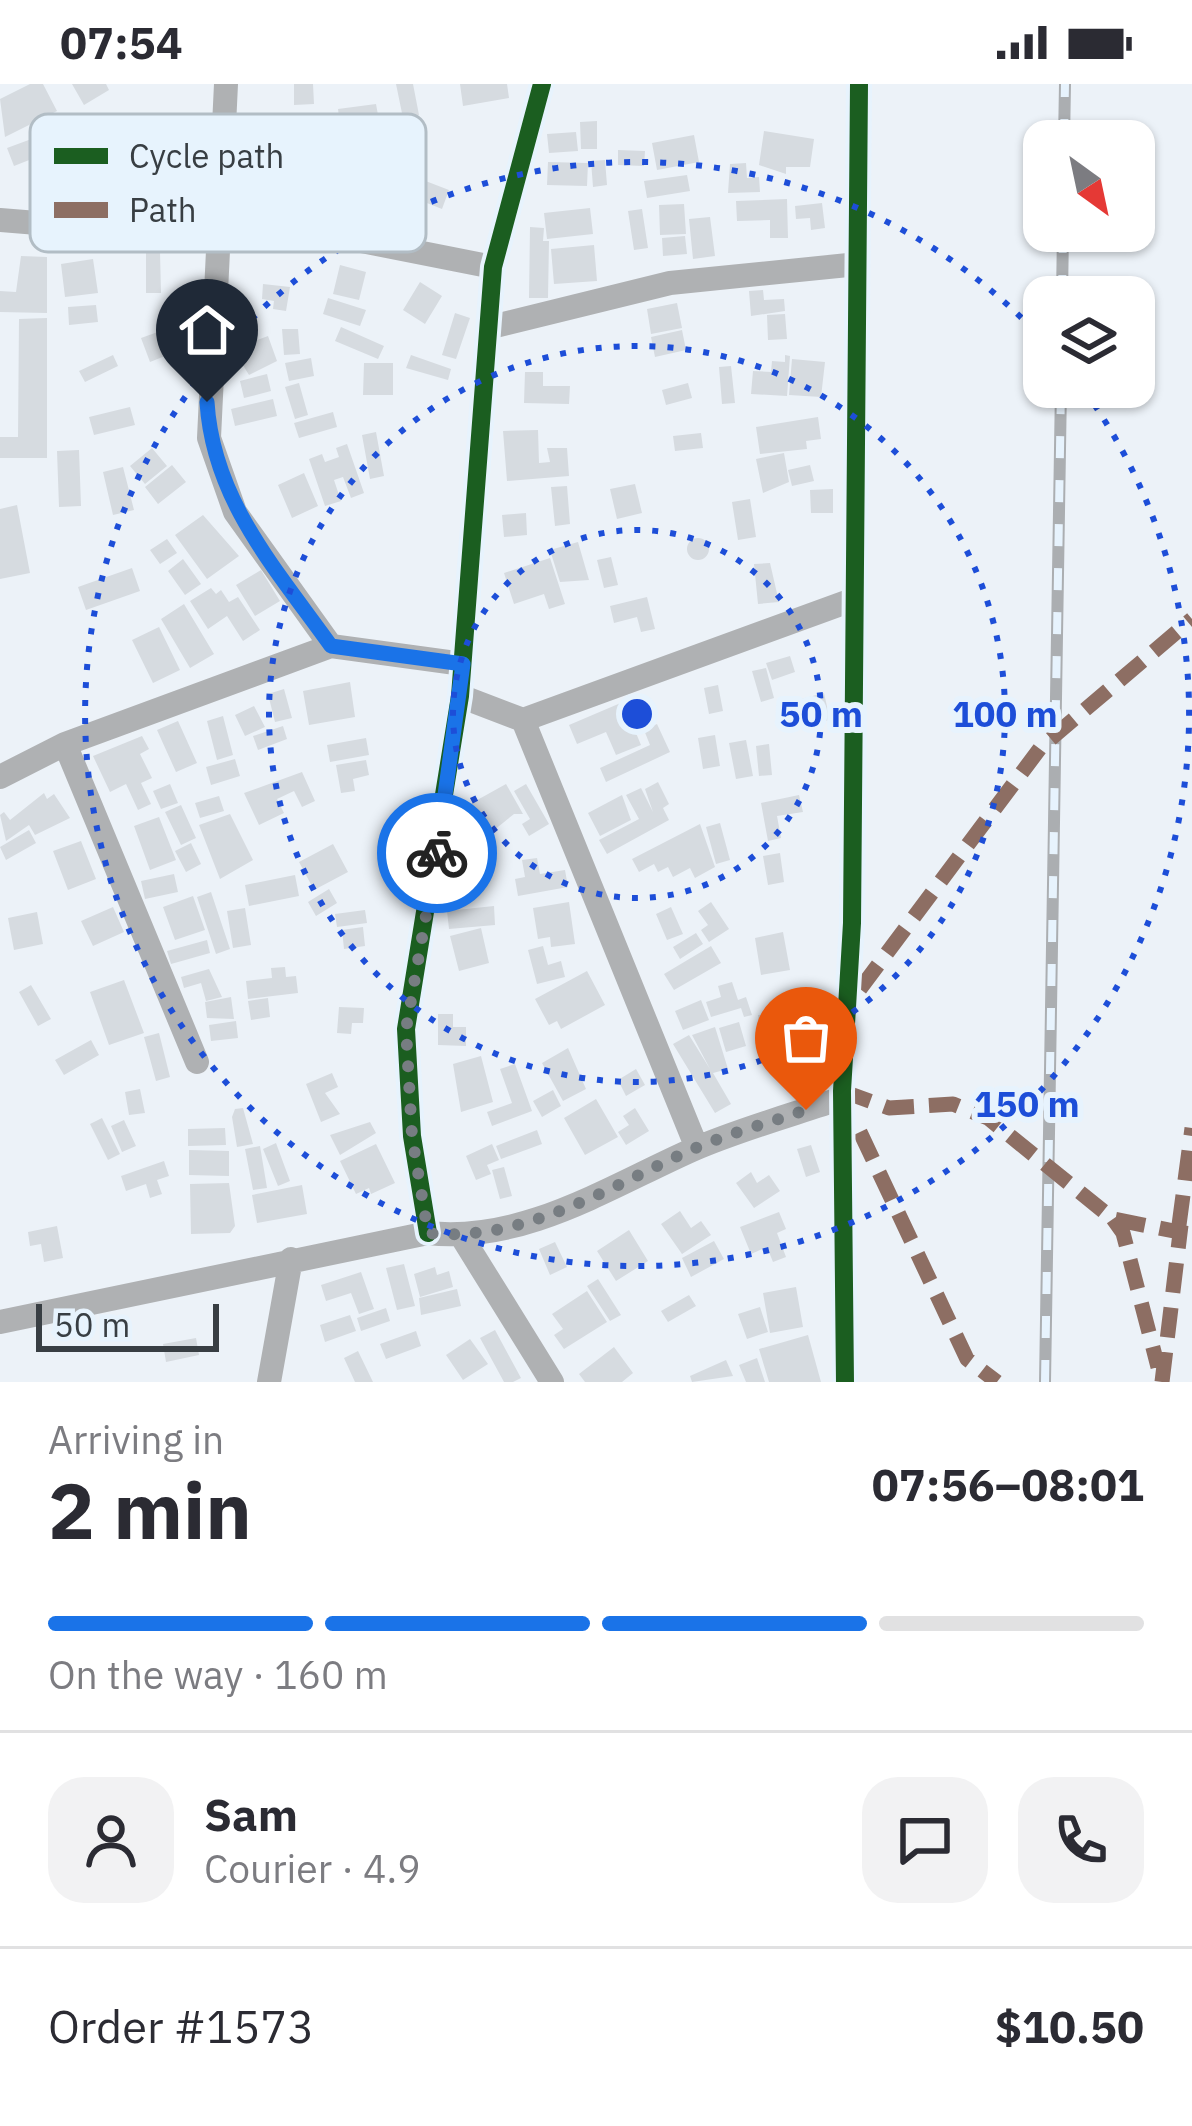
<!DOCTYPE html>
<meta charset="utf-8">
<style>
:root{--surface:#fff;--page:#f2f2f3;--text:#2b2b33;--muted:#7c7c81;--line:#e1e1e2;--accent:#1a73e8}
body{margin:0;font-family:"IBM Plex Sans",sans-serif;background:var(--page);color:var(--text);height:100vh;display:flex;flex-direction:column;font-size:45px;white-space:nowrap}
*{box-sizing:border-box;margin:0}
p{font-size:39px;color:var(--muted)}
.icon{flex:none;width:66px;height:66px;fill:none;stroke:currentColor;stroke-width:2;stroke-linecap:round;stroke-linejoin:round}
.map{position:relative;height:1298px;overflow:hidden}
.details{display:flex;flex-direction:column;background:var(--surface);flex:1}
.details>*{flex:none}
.needle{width:78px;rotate:147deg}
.controls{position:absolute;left:1023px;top:36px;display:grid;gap:24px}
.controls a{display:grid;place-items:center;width:132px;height:132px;border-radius:24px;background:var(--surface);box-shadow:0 3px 9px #0004;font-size:60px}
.scale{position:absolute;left:36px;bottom:30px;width:183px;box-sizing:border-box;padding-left:12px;border:6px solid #383e43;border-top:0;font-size:33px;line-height:42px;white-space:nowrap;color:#383e43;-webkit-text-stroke:9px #e7f3fd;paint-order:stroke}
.pin{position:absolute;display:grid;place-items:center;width:102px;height:102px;color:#fff;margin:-123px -51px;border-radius:50% 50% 50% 0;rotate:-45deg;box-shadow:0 0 12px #0007}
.pin .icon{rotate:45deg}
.courier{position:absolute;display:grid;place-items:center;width:120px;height:120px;margin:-60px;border:9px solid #1a73e8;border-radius:50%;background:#fff;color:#222;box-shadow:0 3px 15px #0007}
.head em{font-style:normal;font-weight:700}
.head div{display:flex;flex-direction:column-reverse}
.head{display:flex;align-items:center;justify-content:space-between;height:204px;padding:0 48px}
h1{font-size:78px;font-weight:700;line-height:90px}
.bar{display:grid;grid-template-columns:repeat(4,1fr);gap:18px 12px;align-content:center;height:144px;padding:0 48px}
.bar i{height:15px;border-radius:9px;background:var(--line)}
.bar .on{background:var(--accent)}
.bar p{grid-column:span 4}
.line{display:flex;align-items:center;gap:30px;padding:0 48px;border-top:3px solid var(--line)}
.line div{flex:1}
.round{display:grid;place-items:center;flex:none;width:126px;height:126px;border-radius:36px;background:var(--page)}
.status{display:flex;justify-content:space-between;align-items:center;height:84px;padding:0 60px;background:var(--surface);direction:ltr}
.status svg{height:33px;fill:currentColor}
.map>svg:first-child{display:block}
</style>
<div class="status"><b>07:54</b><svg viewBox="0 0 49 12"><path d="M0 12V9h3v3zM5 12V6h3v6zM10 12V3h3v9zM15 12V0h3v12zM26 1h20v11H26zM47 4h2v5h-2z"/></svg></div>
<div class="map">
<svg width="1192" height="1298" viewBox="0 0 1192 1298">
<rect width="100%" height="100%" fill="#ecf2f8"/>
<path fill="#d6dbe0" d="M30,0H43L57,27L5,53L0,15Z
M72,0H106L109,6L84,21Z
M294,0H313L314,20L294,21Z
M396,0H413L419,31L403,34Z
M460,0H507L509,14L463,22Z
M376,20L380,42L341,48L338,25Z
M597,37V65H581L580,38Z
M764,47L814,55L810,83H786V90L759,81Z
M576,48L578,67L549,69L547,50Z
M45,50L52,67L14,82L7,64Z
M694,51L699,78L657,86L652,59Z
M618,66L645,67L644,82L618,81Z
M605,76L607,101L593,103L591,77Z
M548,78L588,79L587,102L547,101Z
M746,79L747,94L759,93L760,108L728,109L730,80Z
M687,91L690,107L647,114L644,97Z
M423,96L449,106L442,125L427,119L423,133L410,129Z
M787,115L788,154H770V136L737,137L736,117Z
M822,119L825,144L811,146L810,134L796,135L795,122Z
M684,120L686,150L660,151L659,121Z
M590,124L593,150L547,155L544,129Z
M642,125L648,164L634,166L628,127Z
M710,133L715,172L693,175L689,135Z
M530,143L544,144L543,157H549L548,214H529Z
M685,152L687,170L663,172L662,154Z
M594,161L597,197L554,200L551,165Z
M146,168H160L161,209H146Z
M21,172L47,173V229L0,228V207L16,208Z
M93,175L98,209L65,213L61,180Z
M340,181L366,188L359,216L333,210Z
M420,198L442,212L425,240L403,226Z
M263,200L290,203L286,227L273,225L274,217L262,215Z
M763,206L764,216L784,215L785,227L751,232L749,207Z
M328,214L366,226L360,242L323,230Z
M677,219L682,244L651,250L647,225Z
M96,221L98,238L69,241L68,223Z
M455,229L470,234L456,275L442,271Z
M785,230L787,255L768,256L767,231Z
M47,234V374H0V353H18L19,235Z
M180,240L187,263L173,268L169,257L161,260L165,272L150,278L141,254Z
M341,243L384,262L378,275L335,257Z
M282,245H298L300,270L284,271Z
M682,246L686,266L655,273L651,253Z
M268,252L277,277L249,291L233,265Z
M113,271L118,282L85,298L79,287Z
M411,271L451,285L448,296L406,284Z
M785,271L790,272L787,312L751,310L753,287L771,288L772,277L785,278Z
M311,274L314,292L289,297L285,279Z
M792,275L825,278L821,313L789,311Z
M364,279H393V311H363Z
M731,282L735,319L722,320L719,283Z
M525,288H543V302H570L569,320L524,319Z
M267,290L271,307L244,314L240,297Z
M299,299L308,331L295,335L285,303Z
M688,299L692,314L666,321L662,306Z
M273,315L277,332L235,342L231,325Z
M130,323L135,341L94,351L89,333Z
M333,328L337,343L299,354L294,339Z
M818,333L821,355L806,357L807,365L760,370L756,343Z
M538,346L539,379L550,378L547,364H567L569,392L507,397L503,347Z
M376,348L384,392L370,395L362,351Z
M701,349L703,364L675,367L673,352Z
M347,360L364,409L351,414L343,393L334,396L341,417L325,422L309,375L322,370L325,378L339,373L336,364Z
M152,364L167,382L145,400L130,382Z
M79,366L81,422L59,423L57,367Z
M784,369L789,398L763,409L756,375Z
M172,381L186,398L158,420L145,403Z
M810,381L814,397L792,402L788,386Z
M123,383L134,426L113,431L103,388Z
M304,389L318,422L292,434L278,401Z
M635,400L642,429L617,435L610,405Z
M567,402L570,440L555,442L551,403Z
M833,405V429H811L810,406Z
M750,415L756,453L738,456L732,418Z
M17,421L30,489L0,495V425Z
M526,429L527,451L504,453L502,431Z
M203,431L239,472L207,495L175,451Z
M687 465a11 11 0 1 1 22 0a11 11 0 1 1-22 0Z
M167,455L177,469L160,480L150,466Z
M578,458L589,496L560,498L550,466Z
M611,473L618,501L604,504L597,476Z
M550,474L565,520L549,525L544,510L514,520L504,489Z
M183,475L201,500L185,511L168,487Z
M770,479L779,518L758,520L754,480Z
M132,484L140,507L86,526L78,503Z
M261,486L280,517L255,532L236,501Z
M211,504L216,510L221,506L229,518L238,513L260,546L243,557L227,532L208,545L190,517Z
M647,513L655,545L641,548L637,533L614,539L610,522Z
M184,520L214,570L190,584L161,535Z
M159,543L180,586L153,599L132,556Z
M790,572L795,588L772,596L766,579Z
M766,584L774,614L761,618L752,587Z
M350,598L355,633L309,641L303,607Z
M718,601L723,627L709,630L704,604Z
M284,605L292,634L275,638L268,610Z
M824,609L830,636L796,644L790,618Z
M623,618L641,661L616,671L606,648L577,660L569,641Z
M254,622L265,643L245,652L235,631Z
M223,632L233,671L217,676L207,637Z
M178,637L197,679L176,688L157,646Z
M657,640L670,668L606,698L600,684L650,661L644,646Z
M283,642L287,655L258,666L253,652Z
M715,651L720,682L703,685L698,654Z
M142,652L149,665L140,670L152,694L141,699L151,720L138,726L126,700L110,708L93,672Z
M366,654L369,671L330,678L327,661Z
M746,656L753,692L736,695L729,659Z
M769,660L772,691L759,692L756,662Z
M235,675L240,692L211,701L206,683Z
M366,676L369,691L353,695L355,707L341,709L336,681Z
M302,688L315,717L302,723L294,707L277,715L284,729L259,741L244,709Z
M658,698L669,720L663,724L669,736L607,770L599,756L639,735L626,711L641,704L653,728L645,705Z
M170,700L178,719L161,725L153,707Z
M506,700L523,730H514L488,751L470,720Z
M526,700L549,740L529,752L522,740L530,735L514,707Z
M44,709L47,715L54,710L70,734L35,751L29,741L6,757L0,731L4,728L10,736Z
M622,711L631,736L600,752L588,729Z
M799,711L803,728L777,732L781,754L768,757L761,719Z
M219,712L224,727L200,734L195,719Z
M181,721L196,754L181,761L165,728Z
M230,730L253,776L220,795L199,741Z
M159,733L176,776L150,786L134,742Z
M720,739L730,776L716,780L706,743Z
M700,740L715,783L695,794L690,784L673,793L668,783L658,788L654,780L639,788L632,775Z
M29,746L36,759L6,776L0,763Z
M81,757L96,795L68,806L53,767Z
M191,759L201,780L186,788L175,767Z
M333,760L348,788L314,806L299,778Z
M780,769L784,798L768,801L763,772Z
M537,774L540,790L565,786L568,803L518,812L515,795L525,793L522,776Z
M174,790L178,808L145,815L141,797Z
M295,791L299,812L249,822L245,801Z
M329,805L337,819L316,832L308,818Z
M211,808L230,865L216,870L197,813Z
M193,812L205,846L175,856L163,823Z
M569,818L575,860L551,863L550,853L538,855L533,824Z
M711,818L729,845L709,858L701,846L708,841L698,827Z
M494,822L495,841L449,845L447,827Z
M113,823L124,848L93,862L81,837Z
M671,823L683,850L667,856L656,830Z
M245,824L251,861L233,864L227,827Z
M365,826L367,839L337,843L335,830Z
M37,828L43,860L14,866L8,834Z
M363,843L365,862L344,865L342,846Z
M481,844L489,879L459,887L450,852Z
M783,848L790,886L761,891L755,854Z
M696,849L703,860L680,875L673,863Z
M207,856L210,869L171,880L167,867Z
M543,862L548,881L561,877L565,893L537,900L528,866Z
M711,862L721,879L674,906L664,890Z
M285,883L286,893L296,892L298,909L248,915L246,897L272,894L271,884Z
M209,885L222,913L206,917L201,899L184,904L181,893Z
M587,887L605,921L561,945L557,937L549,941L535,915Z
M124,896L144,949L109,961L90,908Z
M732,898L738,916L746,913L752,931L744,933L741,924L711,933L706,918L721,913L718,902Z
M31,901L51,935L38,942L19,908Z
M231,913L234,935L207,934L205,918Z
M268,914L270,933L251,936L248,917Z
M701,916L709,936L683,946L675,927Z
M339,923L364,924L363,939H352L351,950L337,949Z
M812,926L821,972L762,976L758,931Z
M438,930H453V943H466V962L438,961Z
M236,937L238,954L211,957L209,941Z
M739,938L746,962L726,968L719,944Z
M715,943L728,985L713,989L731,1020L715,1029L673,960L689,951L710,985L692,951Z
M159,949L170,993L156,997L144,953Z
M91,956L99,971L64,991L55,976Z
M568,964L586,1005L563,1017L542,979Z
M481,972L493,1018L461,1028L453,980Z
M515,980L532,1027L492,1042L487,1028L512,1019L500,985Z
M636,985L645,1001L626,1012L618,996Z
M332,989L338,1003L325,1009L340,1030L321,1038L306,1000Z
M140,1005L145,1029L129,1031L125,1008Z
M553,1006L561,1022L542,1033L533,1017Z
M596,1015L618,1053L585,1071L564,1034Z
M243,1024L253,1060L237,1063L232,1033L235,1025Z
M635,1024L649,1047L626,1061L618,1048L629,1041L623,1032Z
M102,1034L120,1070L108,1076L90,1040Z
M124,1036L136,1062L122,1068L111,1042Z
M370,1038L376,1049L340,1071L330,1051Z
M225,1044L226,1061L188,1062V1045Z
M537,1046L542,1060L501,1075L496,1062Z
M276,1059L290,1097L278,1102L263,1065Z
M376,1060L395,1099L371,1110L369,1104L356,1110L340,1077Z
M492,1060L499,1076L487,1081L491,1090L476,1096L466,1072Z
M811,1061L820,1088L806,1093L797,1065Z
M260,1062L267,1104L253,1106L245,1065Z
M189,1066L229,1067V1092L189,1091Z
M164,1077L169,1092L157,1096L162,1110L150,1114L146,1100L126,1107L121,1092Z
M504,1083L512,1112L500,1115L492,1086Z
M751,1088L757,1099L769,1091L780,1107L754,1124L736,1099Z
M229,1099L235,1142L230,1149L191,1150L190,1100Z
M302,1101L307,1130L257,1139L252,1111Z
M680,1127L691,1144L701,1137L711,1151L682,1170L661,1140Z
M779,1128L786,1145L777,1149L786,1173L773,1178L767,1163L751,1170L740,1143Z
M57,1142L63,1174L44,1178L41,1160L30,1162L28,1148Z
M629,1146L648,1177L616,1197L597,1167Z
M714,1157L724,1175L691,1193L682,1174Z
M555,1158L567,1183L550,1191L539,1165Z
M404,1180L415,1222L397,1226L386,1184Z
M435,1183L437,1191L449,1187L453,1203L420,1213L414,1190Z
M361,1188L374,1225L359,1230L351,1209L326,1217L321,1201Z
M598,1195L621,1231L610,1237L587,1202Z
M796,1203L803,1243L770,1249L763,1209Z
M457,1205L461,1222L421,1231L419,1214Z
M587,1207L607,1238L564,1265L554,1251L563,1245L552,1230Z
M689,1211L696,1222L668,1238L661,1227Z
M760,1223L768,1248L747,1255L738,1230Z
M386,1224L390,1237L361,1247L357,1234Z
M350,1231L356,1247L325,1258L320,1241Z
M495,1246L521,1294L513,1298H504L480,1254Z
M416,1247L421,1262L386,1275L380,1260Z
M808,1251L821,1298H769L759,1265Z
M196,1254L199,1271L166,1278L163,1260Z
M470,1255L488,1280L463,1296L446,1271Z
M614,1263L633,1289L622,1298H585L579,1290Z
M358,1267L373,1298H355L344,1274Z
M757,1274L765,1298H746L739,1281Z
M726,1276L733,1292L692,1298L690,1292Z"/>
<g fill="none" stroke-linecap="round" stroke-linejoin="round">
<path stroke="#afb1b3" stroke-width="24" d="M226,0L209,354L235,428L331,562
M0,136L99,144L220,129L493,183
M491,243L670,199L858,180
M460,612L523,636L697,1064
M523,636L852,516
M65,660L197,978
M0,693L65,660L331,562L463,580
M428,1149L412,1052L406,945L460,612L493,183L542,0
M462,1153L552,1298
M0,1238L428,1149C523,1159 607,1104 692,1066C740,1045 792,1031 842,1014
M269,1298L291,1175
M845,1298L842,1007L852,839L859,0"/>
<defs>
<path id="rail" d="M1064,57L1065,0
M1062,213L1063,147
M1045,1298L1061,303"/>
</defs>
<use href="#rail" stroke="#abaeb1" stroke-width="12"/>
<use href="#rail" stroke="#e7f3fd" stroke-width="8" stroke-dasharray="22" stroke-linecap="butt"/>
<path stroke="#8d6e63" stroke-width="15" stroke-dasharray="30 15" stroke-linecap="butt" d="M860,905L1041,663L1192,535
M842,1007L889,1024L953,1020L988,1034L1113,1135L1179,1148
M860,1048L967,1275L997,1298
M1113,1135L1123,1149L1158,1283
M1179,1141L1192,1044
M1162,1298L1181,1141"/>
<defs>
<path id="cycleway" d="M428,1149L412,1052L406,945L460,612L493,183L542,0
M845,1298L842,1007L852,839L859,0"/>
</defs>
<use href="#cycleway" stroke="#e7f3fd" stroke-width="26"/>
<use href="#cycleway" stroke="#1b5e20" stroke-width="18"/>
</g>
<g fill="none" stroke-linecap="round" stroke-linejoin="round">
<path stroke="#777d82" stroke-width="12" stroke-dasharray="0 21.6" d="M437,769L406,945L412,1052L428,1149C523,1159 607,1104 691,1066C727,1050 768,1039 806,1026"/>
<path stroke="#1a73e8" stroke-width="15" d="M207,318C213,416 276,485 331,562L463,580L437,769"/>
</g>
<g fill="none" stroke="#1d4ed8" stroke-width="6" stroke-dasharray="6 12">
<circle cx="637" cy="630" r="184"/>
<circle cx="637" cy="630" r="368"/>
<path d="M1084 306A552 552 0 1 1 1044 257"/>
</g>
<rect x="30" y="30" width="396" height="138" rx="18" fill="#e7f3fd" stroke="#b2bdc5" stroke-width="3"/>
<rect x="54" y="64" width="54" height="16" fill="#1b5e20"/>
<rect x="54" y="118" width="54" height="16" fill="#8d6e63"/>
<g font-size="33" fill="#383e43">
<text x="129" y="84">Cycle path</text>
<text x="129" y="138">Path</text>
</g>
<circle cx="637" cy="630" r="18" fill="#1d4ed8" stroke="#e7f3fd" stroke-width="6"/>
<g font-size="36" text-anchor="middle" font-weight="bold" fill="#1d4ed8" stroke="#e7f3fd" stroke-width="12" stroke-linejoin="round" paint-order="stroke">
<text x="821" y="643">50 m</text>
<text x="1005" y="643">100 m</text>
<text x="1027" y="1033">150 m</text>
</g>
</svg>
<div class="controls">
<a><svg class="needle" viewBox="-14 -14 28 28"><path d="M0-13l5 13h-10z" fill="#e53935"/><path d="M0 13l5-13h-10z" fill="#7c7c81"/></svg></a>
<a><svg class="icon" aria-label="layers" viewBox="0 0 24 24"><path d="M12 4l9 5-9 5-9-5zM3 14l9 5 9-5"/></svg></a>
</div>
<div class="scale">50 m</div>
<div class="pin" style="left:806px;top:1026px;background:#ea580c"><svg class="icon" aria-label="bag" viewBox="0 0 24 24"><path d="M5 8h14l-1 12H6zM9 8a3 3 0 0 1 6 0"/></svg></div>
<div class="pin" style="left:207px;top:318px;background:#1f2937"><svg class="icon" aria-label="home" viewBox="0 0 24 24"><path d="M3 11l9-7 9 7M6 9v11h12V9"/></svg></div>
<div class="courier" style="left:437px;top:769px"><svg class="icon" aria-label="bike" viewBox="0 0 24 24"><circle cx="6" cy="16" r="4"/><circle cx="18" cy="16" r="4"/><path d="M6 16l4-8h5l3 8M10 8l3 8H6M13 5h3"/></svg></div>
</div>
<section class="details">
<div class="head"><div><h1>2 min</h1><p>Arriving in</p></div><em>07:56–08:01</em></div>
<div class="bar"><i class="on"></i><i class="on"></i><i class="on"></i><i></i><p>On the way · 160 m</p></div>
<div class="line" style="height:216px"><a class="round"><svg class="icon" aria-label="person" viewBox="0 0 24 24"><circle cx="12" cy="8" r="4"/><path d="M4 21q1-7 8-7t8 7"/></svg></a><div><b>Sam</b><p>Courier · 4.9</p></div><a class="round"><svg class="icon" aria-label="chat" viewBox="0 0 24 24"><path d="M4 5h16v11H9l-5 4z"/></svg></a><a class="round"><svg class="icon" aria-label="phone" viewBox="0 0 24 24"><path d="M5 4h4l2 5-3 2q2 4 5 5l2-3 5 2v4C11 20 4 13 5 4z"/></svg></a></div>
<div class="line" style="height:156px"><div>Order #1573</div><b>$10.50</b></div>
</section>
